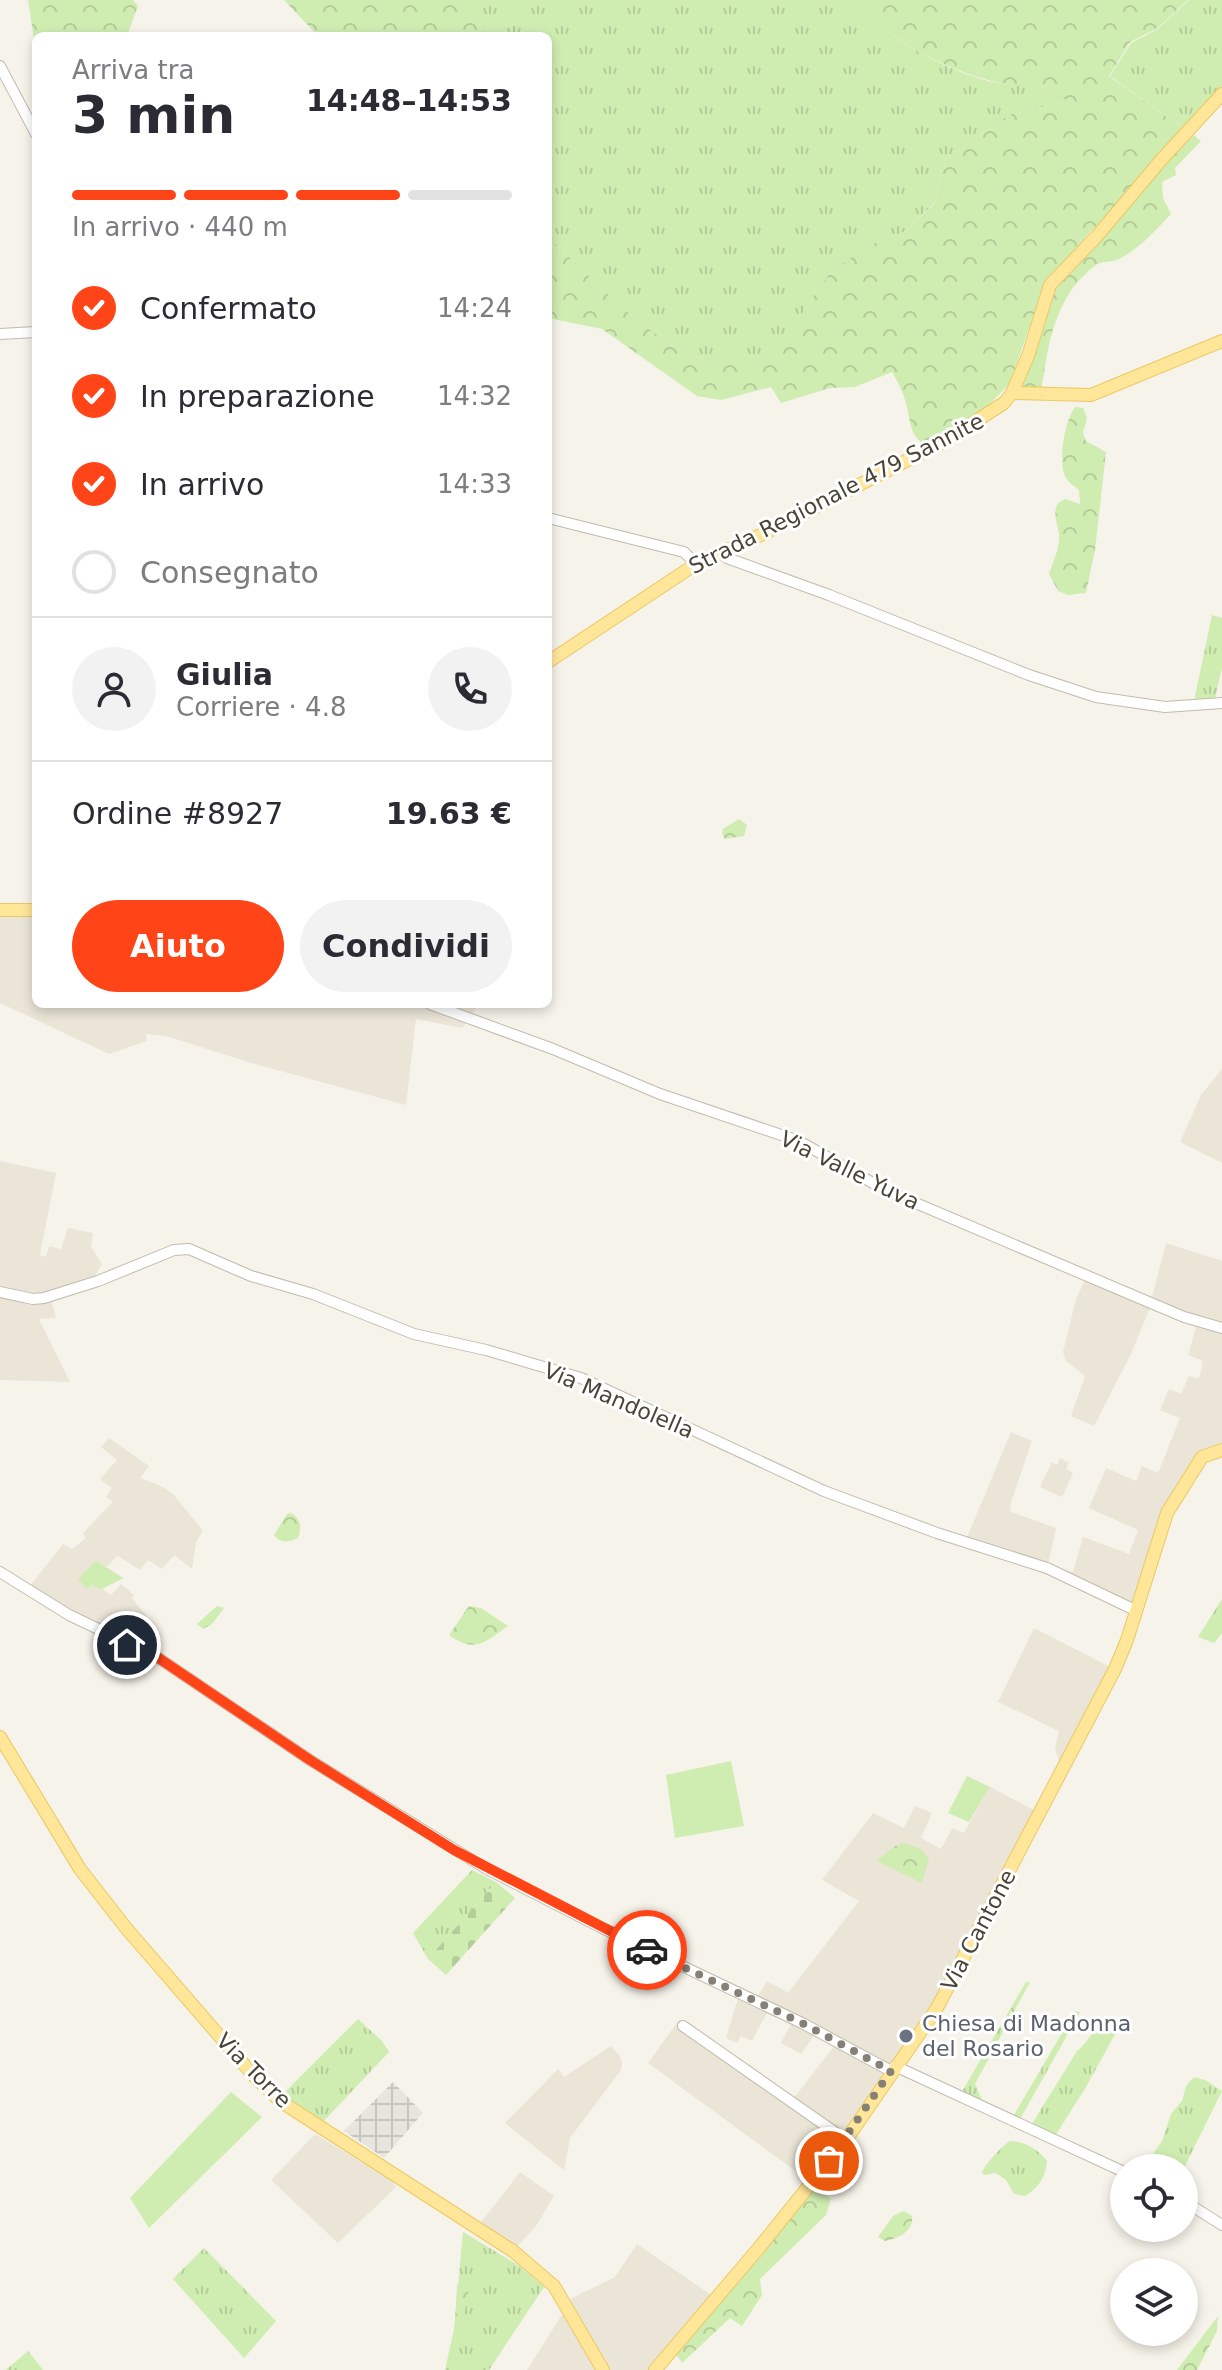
<!DOCTYPE html>
<html lang="it">
<meta charset="utf-8">
<style>
:root{--surface:#fff;--page:#f2f2f3;--text:#2b2b33;--muted:#7c7c81;--line:#e1e1e2;--accent:#ff4417}
body{margin:0;font-family:"DejaVu Sans",sans-serif;background:var(--page);color:var(--text);height:100vh;display:flex;flex-direction:column;font-size:30px;white-space:nowrap}
*{box-sizing:border-box;margin:0}
p{font-size:26px;color:var(--muted)}
.icon{flex:none;width:44px;height:44px;fill:none;stroke:currentColor;stroke-width:2;stroke-linecap:round;stroke-linejoin:round}
.map{position:relative;flex:1;overflow:hidden}
.side{position:absolute;left:32px;top:32px;width:520px;height:976px;display:flex;flex-direction:column;background:var(--surface);border-radius:12px;box-shadow:0 4px 12px #0003}
.side>*{flex:none}
.tools{position:absolute;left:1110px;top:2154px;display:grid;gap:16px}
.tools a{display:grid;place-items:center;width:88px;height:88px;border-radius:50%;background:var(--surface);box-shadow:0 4px 12px #0003;font-size:40px}
.pin{position:absolute;display:grid;place-items:center;width:68px;height:68px;color:#fff;margin:-34px;border:4px solid #fff;border-radius:50%;box-shadow:0 2px 8px #0007}
.courier{position:absolute;display:grid;place-items:center;width:80px;height:80px;margin:-40px;border:6px solid #ff4417;border-radius:50%;background:#fff;color:#222;box-shadow:0 2px 10px #0007}
.headline em{font-style:normal;font-weight:600}
.headline div{display:flex;flex-direction:column-reverse}
.headline{display:flex;align-items:center;justify-content:space-between;height:136px;padding:0 40px}
h1{font-size:52px;font-weight:600;line-height:60px}
.bar{display:grid;grid-template-columns:repeat(4,1fr);gap:12px 8px;align-content:center;height:96px;padding:0 40px}
.bar i{height:10px;border-radius:6px;background:var(--line)}
.bar .selected{background:var(--accent)}
.bar p{grid-column:span 4}
.line{display:flex;align-items:center;gap:20px;padding:0 40px;border-top:2px solid var(--line)}
.line div{flex:1}
.round{display:grid;place-items:center;flex:none;width:84px;height:84px;border-radius:42px;background:var(--page)}
ol{padding:0 40px;list-style:none}
li{display:flex;align-items:center;gap:24px;height:88px}
li p{margin-inline-start:auto}
li .icon{padding:8px;border-radius:50%;background:var(--accent);color:#fff;stroke-width:4}
li:last-child{color:var(--muted)}
li i{width:44px;height:44px;border:4px solid var(--line);border-radius:50%}
.action{display:flex;gap:16px;margin-top:auto;padding:16px 40px}
.action a{flex:1;height:92px;border-radius:48px;background:var(--accent);color:#fff;font-size:32px;font-weight:600;line-height:92px;text-align:center}
.action a+a{background:var(--page);color:var(--text)}
.map>svg:first-child{display:block}
</style>
<div class="map">
<svg width="1222" height="2370" viewBox="0 0 1222 2370">
<defs>
<pattern id="industrial-grid" width="8" height="8" patternUnits="userSpaceOnUse" patternTransform="scale(2)"><rect width="8" height="8" fill="#e8e4de"/><path d="M0 4h8M4 0v8" fill="none" stroke="#c8c5bf"/></pattern>
<pattern id="grass-tufts" width="24" height="20" patternUnits="userSpaceOnUse" patternTransform="scale(2)"><rect width="24" height="20" fill="#cfecb1"/><path d="M3 7l-1-3M5 7V3M7 7l1-3M15 17l-1-3M17 17v-4M19 17l1-3" fill="none" stroke="#b3cc99"/></pattern>
<pattern id="forest-crowns" width="20" height="18" patternUnits="userSpaceOnUse" patternTransform="scale(2)"><rect width="20" height="18" fill="#cfecb1"/><path d="M2 6a3 3 0 1 1 6 0M12 15a3 3 0 1 1 6 0" fill="none" stroke="#b3cc99"/></pattern>
<pattern id="cemetery-stones" width="16" height="16" patternUnits="userSpaceOnUse" patternTransform="scale(2)"><rect width="16" height="16" fill="#cfecb1"/><path d="M2 7V4a2 2 0 0 1 4 0v3zM10 15v-3a2 2 0 0 1 4 0v3z" fill="#b3cc99"/></pattern>
</defs>
<rect width="100%" height="100%" fill="#f6f3ea"/>
<path fill="#eae5d7" d="M0,915H36V1004H479L462,1028L416,1019L406,1105L248,1062L166,1036L146,1034L147,1041L109,1054L0,1003Z
M1222,1069V1163L1180,1142L1201,1095Z
M0,1161L56,1173L40,1255L46,1257L49,1246L61,1249L68,1228L93,1233L91,1247L102,1264L88,1287L51,1299L56,1318L39,1319L70,1382L0,1380Z
M1166,1243L1222,1261V1446L1191,1467L1132,1617L1129,1613L1059,1578L963,1547L1011,1432L1032,1441L1010,1505L1011,1512L1056,1528L1048,1565L1073,1572L1083,1537L1129,1554L1138,1530L1089,1508L1106,1468L1136,1481L1142,1466L1158,1473L1180,1418L1160,1410L1169,1389L1181,1394L1189,1376L1199,1379L1203,1361L1188,1355L1197,1324L1150,1308L1130,1356L1094,1426L1071,1416L1085,1376L1066,1361L1063,1352L1076,1299L1089,1272L1152,1297Z
M109,1438L149,1466L140,1478L163,1487L173,1494L203,1531L196,1542L192,1569L174,1555L162,1569L148,1560L140,1570L118,1556L106,1567L123,1578L102,1589L111,1595L121,1584L134,1595L132,1598L148,1618L128,1640L87,1620L30,1586L63,1544L72,1549L86,1538L83,1533L113,1502L106,1497L112,1488L100,1479L117,1460L101,1447Z
M1060,1458L1069,1463L1066,1469L1073,1473L1062,1497L1040,1487L1052,1462L1057,1465Z
M1034,1628L1112,1668L1060,1764L1055,1749L1059,1731L998,1702Z
M990,1787L1036,1811L936,2007L809,2181L648,2063L679,2020L793,2099L835,2045L815,2034L801,2054L781,2043L791,2024L767,2013L752,2041L741,2036L737,2043L726,2038L741,1988L758,1996L767,1981L788,1993L859,1901L822,1880L873,1813L904,1828L915,1806L932,1813L921,1838L941,1849L952,1828L964,1833Z
M611,2046L619,2055L622,2063L621,2070L570,2138L564,2170L505,2123L558,2069L564,2077Z
M315,2134L392,2181L396,2187L338,2243L271,2180Z
M520,2172L554,2196L536,2226L515,2249L479,2225Z
M637,2244L714,2297L652,2370H606L570,2299L615,2277Z
M565,2313L596,2370H527L561,2316Z"/>
<path fill="url(#industrial-grid)" d="M393,2082L423,2113L384,2158L344,2131Z"/>
<path fill="url(#grass-tufts)" d="M481,0H856C880,36 950,72 992,82C1006,85 1021,82 1036,85C1047,87 1059,95 1069,101L1009,115L942,162L935,202L906,231L867,246L829,274L792,329L748,365C738,365 727,365 717,363C652,349 597,280 548,238V36H489Z
M1189,0H1222V93L1184,129L1110,76L1131,43L1156,30Z
M1212,615L1222,618V667L1215,699L1194,701Z
M1222,1599V1633L1214,1643L1198,1637Z
M472,1870L496,1882L428,1959L413,1933Z
M1026,1982H1030L975,2084L983,2102L1014,2115L1069,2021L1076,2011L1080,2012L1019,2121L960,2095Z
M1109,2016L1120,2025L1086,2087L1053,2139L1030,2127L1077,2051C1089,2042 1094,2027 1105,2017Z
M358,2019L382,2041L389,2052L320,2125L281,2096Z
M1194,2077L1205,2080L1222,2091L1184,2168H1143L1162,2141L1171,2114L1182,2101L1186,2086Z
M1010,2141C1024,2141 1039,2150 1047,2161C1046,2176 1039,2188 1025,2196L1014,2194L1006,2180L996,2173L984,2175L982,2173C984,2165 1002,2146 1010,2141Z
M463,2232L518,2265L544,2287L489,2370H445L454,2329Z
M204,2248L276,2321L244,2358L173,2279Z
M28,2351L43,2370H6Z"/>
<path fill="url(#forest-crowns)" d="M28,0H133L138,6L127,36H36V53Z
M284,0H481L489,36H318Z
M856,0H1188L1156,29L1130,42L1109,76L1184,129L1045,282L1010,383L989,405L925,445C908,434 911,420 906,403C903,392 898,382 892,372L855,387L830,388L781,403L771,387L721,400L697,396L602,329L548,318V238C597,280 652,349 717,363C727,365 738,364 748,365L792,328L829,274L867,246L906,231L935,203L942,162L1009,115L1068,101C1059,95 1046,86 1035,85C1021,83 1005,85 992,81C949,71 880,36 856,0Z
M1191,134L1201,141L1175,168L1176,175L1162,182L1163,198L1171,214C1156,230 1139,249 1119,259C1111,263 1103,260 1096,265C1054,296 1048,345 1041,393L1020,386L1054,288Z
M1075,407L1083,408L1087,418L1083,433L1086,441L1106,452L1095,550L1086,593L1068,595L1058,591L1049,574C1053,561 1060,549 1059,535C1058,523 1052,515 1058,503L1065,499L1080,504L1079,490C1072,485 1064,479 1063,470C1060,453 1065,421 1075,407Z
M739,819L747,825L744,836L725,839L722,833L723,829Z
M291,1513C301,1519 302,1527 298,1538C289,1542 281,1544 274,1535L287,1514Z
M217,1606L224,1608L212,1624L203,1629L197,1624Z
M469,1606L481,1608L508,1626C485,1642 475,1654 449,1635Z
M904,1843L921,1849L929,1859L922,1883L877,1861L895,1846Z
M814,2187L831,2199L826,2215L760,2279L762,2295L742,2326L730,2318L682,2363L675,2352Z
M904,2211L912,2216C914,2231 898,2239 885,2241L878,2237L893,2216Z
M461,2281L469,2286C467,2300 468,2315 455,2323L457,2285Z
M1218,2316L1217,2331L1197,2370H1177Z"/>
<path fill="url(#cemetery-stones)" d="M496,1882L515,1898L446,1975L428,1959Z"/>
<path fill="#cfecb1" d="M96,1561L123,1578L102,1589L92,1585L87,1589L78,1579Z
M731,1761L744,1826L675,1838L666,1775Z
M967,1776L990,1787L969,1822L948,1813Z
M231,2092L262,2117L149,2228L130,2198Z"/>
<g fill="none" stroke-linecap="round" stroke-linejoin="round">
<defs>
<path id="minor" d="M0,66L36,134
M0,334L36,332
M548,518L684,552L696,564
M721,553L727,558L829,595L1029,675L1096,697L1165,707L1222,703
M430,1004L553,1049L660,1094L799,1141L885,1190L1184,1317L1222,1328
M0,1292L33,1299L44,1298L98,1281L174,1250L189,1249L251,1276L313,1294L414,1334L486,1350L581,1378L824,1491L937,1533L1047,1568L1137,1611
M0,1572L69,1615L157,1657L310,1760L485,1868L600,1927L802,2023L891,2071
M683,2026L846,2140
M895,2066L1124,2172
M1184,2201L1222,2225"/>
<path id="major" d="M1012,393L1091,395L1222,341
M548,662L696,564L763,534L945,441L1004,403L1012,393L1028,356L1050,285L1097,236L1162,159L1222,94
M0,910H36
M0,1737L80,1869L126,1928L254,2076L280,2101L513,2251L554,2286L603,2370
M655,2370L758,2249L846,2140L937,2008L1115,1669L1127,1640L1167,1513L1202,1457L1222,1450"/>
</defs>
<use href="#minor" stroke="#c2bbab" stroke-width="12"/>
<use href="#major" stroke="#ebc862" stroke-width="14"/>
<use href="#minor" stroke="#fff" stroke-width="10"/>
<use href="#major" stroke="#ffe699" stroke-width="12"/>
</g>
<g fill="none" stroke-linecap="round" stroke-linejoin="round">
<path stroke="#868176" stroke-width="8" stroke-dasharray="0 14.4" d="M647,1950L802,2023L891,2071L829,2161"/>
<path stroke="#ff4417" stroke-width="10" d="M127,1645L157,1657L310,1760L454,1850L647,1950"/>
</g>
<circle fill="#6b7280" stroke="#fff" stroke-width="3" cx="906" cy="2036" r="8"/>
<g text-anchor="middle" stroke-width="6" stroke-linejoin="round" paint-order="stroke">
<g font-size="22" fill="#4a4437" stroke="#fff">
<text transform="translate(836 493) rotate(-27)" y="8">Strada Regionale 479 Sannite</text>
<text transform="translate(850 1170) rotate(26)" y="8">Via Valle Yuva</text>
<text transform="translate(619 1400) rotate(23)" y="8">Via Mandolella</text>
<text transform="translate(978 1930) rotate(-62)" y="8">Via Cantone</text>
<text transform="translate(254 2070) rotate(45)" y="8">Via Torre</text>
</g>
<g font-size="22" fill="#5b616d" stroke="#fff" text-anchor="start">
<text x="922" y="2031">Chiesa di Madonna<tspan x="922" dy="25">del Rosario</tspan></text>
</g>
</g>
</svg>
<div class="tools">
<a><svg class="icon" aria-label="locate" viewBox="0 0 24 24"><circle cx="12" cy="12" r="6"/><path d="M12 2v4M12 18v4M2 12h4M18 12h4"/></svg></a>
<a><svg class="icon" aria-label="layers" viewBox="0 0 24 24"><path d="M12 4l9 5-9 5-9-5zM3 14l9 5 9-5"/></svg></a>
</div>
<div class="pin" style="left:829px;top:2161px;background:#ea580c"><svg class="icon" aria-label="bag" viewBox="0 0 24 24"><path d="M5 8h14l-1 12H6zM9 8a3 3 0 0 1 6 0"/></svg></div>
<div class="pin" style="left:127px;top:1645px;background:#1f2937"><svg class="icon" aria-label="home" viewBox="0 0 24 24"><path d="M3 11l9-7 9 7M6 9v11h12V9"/></svg></div>
<div class="courier" style="left:647px;top:1950px"><svg class="icon" aria-label="car" viewBox="0 0 24 24"><path d="M5 17H2v-5l4-1 3-4h7l3 4 3 1v5h-3M9 17h6M6 11h13"/><circle cx="7" cy="17" r="2"/><circle cx="17" cy="17" r="2"/></svg></div>
<section class="side">
<div class="headline"><div><h1>3 min</h1><p>Arriva tra</p></div><em>14:48–14:53</em></div>
<div class="bar"><i class="selected"></i><i class="selected"></i><i class="selected"></i><i></i><p>In arrivo · 440 m</p></div>
<ol>
<li><svg class="icon" aria-label="check" viewBox="0 0 24 24"><path d="M5 12l5 5 9-10"/></svg>Confermato<p>14:24</p></li>
<li><svg class="icon" aria-label="check" viewBox="0 0 24 24"><path d="M5 12l5 5 9-10"/></svg>In preparazione<p>14:32</p></li>
<li><svg class="icon" aria-label="check" viewBox="0 0 24 24"><path d="M5 12l5 5 9-10"/></svg>In arrivo<p>14:33</p></li>
<li><i></i>Consegnato</li>
</ol>
<div class="line" style="height:144px"><a class="round"><svg class="icon" aria-label="person" viewBox="0 0 24 24"><circle cx="12" cy="8" r="4"/><path d="M4 21q1-7 8-7t8 7"/></svg></a><div><b>Giulia</b><p>Corriere · 4.8</p></div><a class="round"><svg class="icon" aria-label="phone" viewBox="0 0 24 24"><path d="M5 4h4l2 5-3 2q2 4 5 5l2-3 5 2v4C11 20 4 13 5 4z"/></svg></a></div>
<div class="line" style="height:104px"><div>Ordine #8927</div><b>19.63 €</b></div>
<div class="action"><a>Aiuto</a><a>Condividi</a></div>
</section>
</div>
